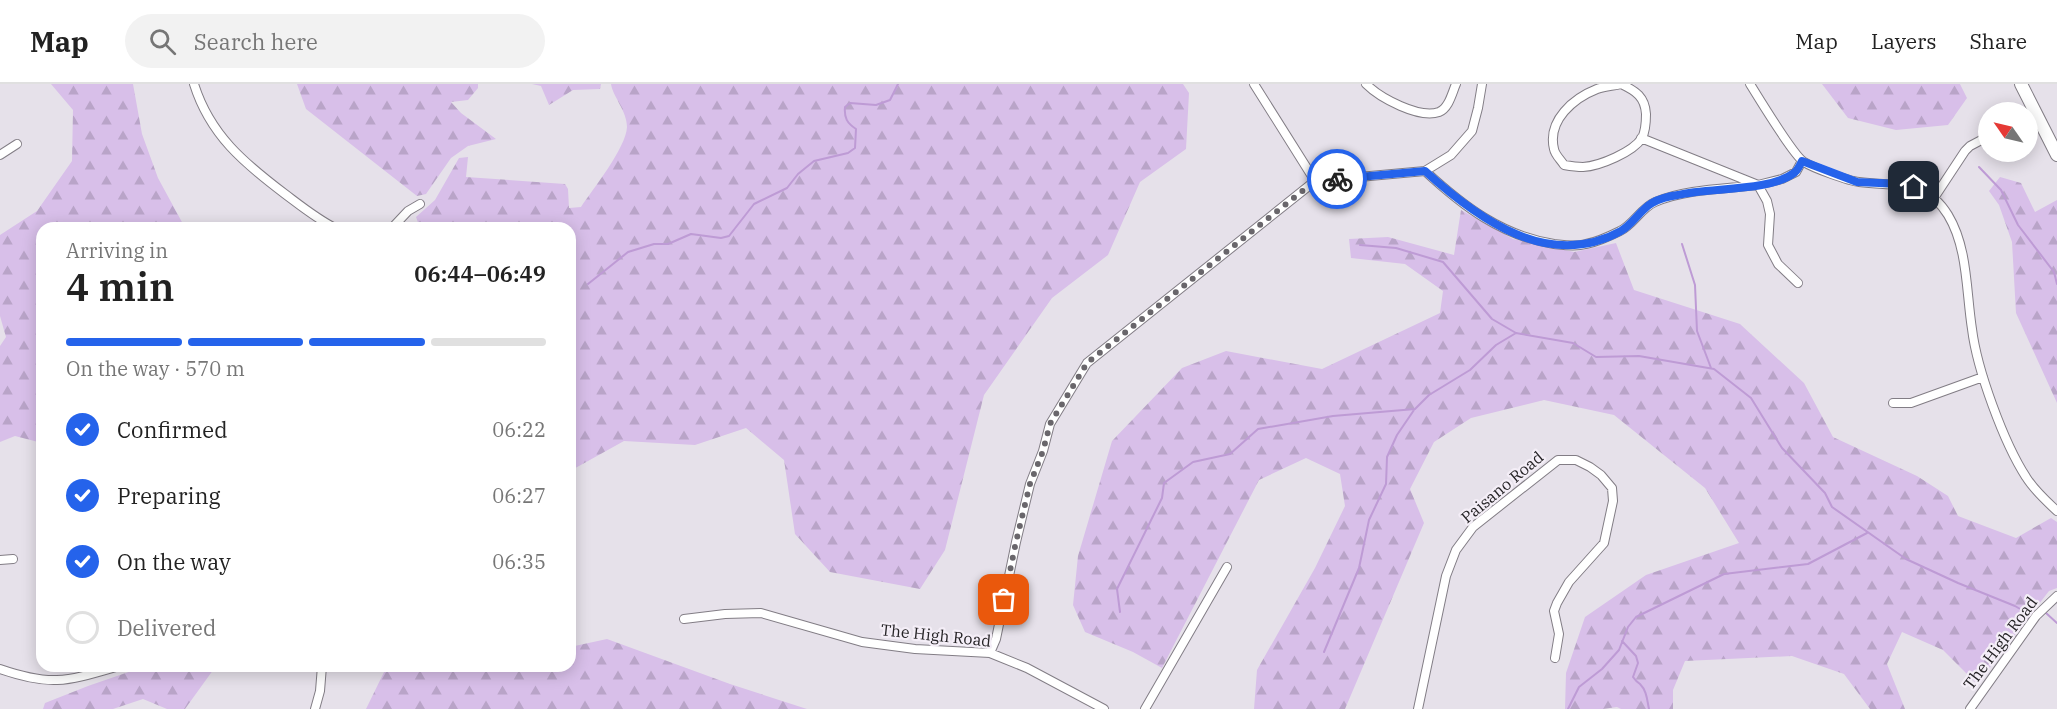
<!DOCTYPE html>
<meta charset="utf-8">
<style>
:root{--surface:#fff;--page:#f2f2f2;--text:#222;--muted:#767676;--line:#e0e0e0;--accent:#2563eb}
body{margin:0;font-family:"IBM Plex Serif",serif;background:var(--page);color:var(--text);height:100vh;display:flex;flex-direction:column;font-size:22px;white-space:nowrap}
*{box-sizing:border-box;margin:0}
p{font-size:20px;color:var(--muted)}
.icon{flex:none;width:33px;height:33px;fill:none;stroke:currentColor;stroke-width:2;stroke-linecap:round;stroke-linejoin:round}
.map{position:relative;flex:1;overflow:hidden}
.sheet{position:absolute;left:36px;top:138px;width:540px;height:450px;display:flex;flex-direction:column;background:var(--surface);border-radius:18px;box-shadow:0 3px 15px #0003}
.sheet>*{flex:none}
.needle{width:39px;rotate:304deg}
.controls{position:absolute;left:1978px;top:18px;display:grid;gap:12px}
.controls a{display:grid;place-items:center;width:60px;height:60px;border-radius:50%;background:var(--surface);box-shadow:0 3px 15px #0003;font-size:30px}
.pin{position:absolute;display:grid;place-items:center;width:51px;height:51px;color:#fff;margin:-26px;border-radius:12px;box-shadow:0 3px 9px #0006}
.courier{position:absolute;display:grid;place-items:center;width:60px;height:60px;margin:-30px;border:4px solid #2563eb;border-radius:50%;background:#fff;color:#222;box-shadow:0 2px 8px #0007}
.summary em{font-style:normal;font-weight:600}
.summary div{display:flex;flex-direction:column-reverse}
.summary{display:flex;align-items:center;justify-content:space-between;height:102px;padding:0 30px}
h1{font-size:39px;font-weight:600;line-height:45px}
.bar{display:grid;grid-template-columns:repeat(4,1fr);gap:9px 6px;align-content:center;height:72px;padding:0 30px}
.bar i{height:8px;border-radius:4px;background:var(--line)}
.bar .on{background:var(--accent)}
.bar p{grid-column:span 4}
ol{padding:0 30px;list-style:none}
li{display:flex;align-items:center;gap:18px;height:66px}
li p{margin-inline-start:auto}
li .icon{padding:6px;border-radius:50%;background:var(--accent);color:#fff;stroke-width:4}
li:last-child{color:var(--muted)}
li i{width:33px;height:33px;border:3px solid var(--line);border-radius:50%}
header{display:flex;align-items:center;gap:36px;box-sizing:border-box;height:84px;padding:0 30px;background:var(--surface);border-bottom:2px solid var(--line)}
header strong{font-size:28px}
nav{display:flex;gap:33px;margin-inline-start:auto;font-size:21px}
.search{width:420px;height:54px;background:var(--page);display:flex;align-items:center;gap:15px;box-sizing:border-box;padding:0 21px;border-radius:33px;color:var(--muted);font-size:22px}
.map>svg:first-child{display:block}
</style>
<header>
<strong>Map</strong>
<div class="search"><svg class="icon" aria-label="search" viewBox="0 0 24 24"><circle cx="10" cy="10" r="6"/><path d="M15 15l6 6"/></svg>Search here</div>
<nav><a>Map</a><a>Layers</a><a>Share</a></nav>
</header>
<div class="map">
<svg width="2057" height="625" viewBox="0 0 2057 625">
<defs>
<pattern id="forest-firs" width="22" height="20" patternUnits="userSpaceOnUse" patternTransform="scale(1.5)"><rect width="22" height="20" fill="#d8bfe9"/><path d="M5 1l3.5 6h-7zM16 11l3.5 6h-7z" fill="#b9a4c8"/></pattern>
</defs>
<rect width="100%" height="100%" fill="#e6e1ea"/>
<path fill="url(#forest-firs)" d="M51,0H133L142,50L158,94L183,140L191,144H42V359L15,352L0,358V262L6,253L0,232V151L37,127L72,77L73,26Z
M297,0H478V4L468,16L451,18L461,29L496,55L468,62L451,74L426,110L417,112L306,25Z
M532,0H601L600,5L573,6L549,21L541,2Z
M611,0H1183L1189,9L1186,65L1140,98L1108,171L1052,214L984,311L945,466L920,505L830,488L795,450L784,376L746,344L695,361L624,357L570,387V144H420L416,133L435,116L459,74L468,73L466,93L565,100L568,105L569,124L581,123C593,105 626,64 627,43C627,27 613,13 611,0Z
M1822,0H1960L1967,14L1948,41L1896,46L1848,34Z
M2000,93L2021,99L2035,128L2057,116V319L2016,229L2012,158L1999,121L1989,107Z
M1461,126L1513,155L1574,168L1616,159L1634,206L1740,240L1804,299L1833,353L1917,392L1948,412L1958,432L2016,454L2051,434L2057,438V504L2049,507L1977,600L1943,566L1902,548L1887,580L1905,625H1870L1844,590L1792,572L1685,577L1673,606V625H1621L1617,623L1603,625H1565L1566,589L1585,533L1646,491L1739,459L1705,404L1614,331L1544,316L1471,334L1434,358L1410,405L1424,439L1345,625H1254L1257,586L1315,484L1345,422L1340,390L1306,374L1259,396L1162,584L1133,568L1085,548L1073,521L1078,472L1112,357L1182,284L1226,267L1322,285L1440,229L1443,207L1405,180L1351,174L1349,155L1388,153L1454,171Z
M607,555L730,600L807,625H366L387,582H570V563Z
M146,582H216L185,625H167L143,615L113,625H43L45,619L88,602Z"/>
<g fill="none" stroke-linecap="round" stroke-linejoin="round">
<path stroke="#be9bd5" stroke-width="2" d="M1979,83L2001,106L2018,141L2054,188L2057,200
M1682,160L1695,201L1697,247L1711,284
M1360,161L1396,164L1443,178L1492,235L1516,249L1573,259L1596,273L1639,272L1714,285L1751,314L1782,364L1825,409L1832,423L1906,475L1958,499L2015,522L2027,529
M588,200L628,168L654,160H668L691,150L721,154L729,152L754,120L787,104L798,90L814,77L848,69L855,64L856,45C847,39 844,34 845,23L850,19L876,21L890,16L898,0
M1120,528L1117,505L1162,414L1164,399L1193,378L1230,370L1258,345L1333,332L1415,325L1429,311L1470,286L1496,261L1516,249
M2046,529L2057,539
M1622,557L1636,572L1638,579L1633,593C1635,596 1637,598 1640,600C1647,607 1647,616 1649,625
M1324,568L1359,484L1369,436L1386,400L1387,373L1397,351L1414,326
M1568,625L1579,603L1602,585L1619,566L1628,543L1636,533L1724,490L1808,480L1867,449"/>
<defs>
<path id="street" d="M194,0C210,51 244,79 285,110C301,122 317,135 335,144
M1254,0L1315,97
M1366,0C1380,14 1419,35 1439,28C1449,24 1452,9 1456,0
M1621,0C1636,7 1645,13 1646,30C1646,37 1645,48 1642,54C1633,68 1600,82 1583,83C1577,83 1570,82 1564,81C1561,76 1555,71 1554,65C1547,36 1574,14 1597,5C1605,2 1613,2 1621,0Z
M1750,0C1758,13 1794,72 1804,78C1813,84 1849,97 1859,98C1896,103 1925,94 1948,131C1968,164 1966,207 1972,245C1977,286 2004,359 2026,393C2034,406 2046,417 2057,427
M1641,54L1758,101L1782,95L1796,88L1802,77
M0,71L17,60
M1425,87C1463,122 1502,152 1554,160C1564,161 1575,163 1586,160C1597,158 1610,152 1620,147C1633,141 1641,124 1655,118C1686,105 1724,105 1758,101L1767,117L1770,130L1768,161L1778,180L1798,199
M1934,114L1965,67L1970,62L1989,52
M392,144L408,127L420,120
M1893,319H1911L1983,293
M0,476L13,475
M684,535L725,530L761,529L862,558L915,565L990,569L1027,584L1104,625
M990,569L996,555L1016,458L1030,400L1043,367L1050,340L1087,279L1315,97L1425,87L1451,71L1472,47L1478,24L1482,0
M0,585C52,603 67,597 119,582
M315,625L320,607L322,582
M1145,625L1227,483
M1418,625L1446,492L1456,466L1473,443L1558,376H1576L1590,383L1601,391L1612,404L1613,417L1604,459L1569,498L1557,519L1554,527L1559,550L1555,574
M1970,625L2036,532L2057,512"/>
<path id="secondary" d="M2021,0L2057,71"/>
</defs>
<use href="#street" stroke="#827d85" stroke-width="10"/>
<use href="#secondary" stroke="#827d85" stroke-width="14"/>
<use href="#street" stroke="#fff" stroke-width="8"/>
<use href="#secondary" stroke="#fff" stroke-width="12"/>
</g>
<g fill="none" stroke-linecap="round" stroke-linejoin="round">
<path stroke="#69666b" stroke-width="6" stroke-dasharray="0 10.8" d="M1004,516L1016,458L1030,400L1043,367L1050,340L1087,279L1315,97L1337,95"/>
<path stroke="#2563eb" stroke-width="8" d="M1337,95L1425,87C1478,135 1549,187 1621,147C1633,140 1640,126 1652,119C1659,115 1670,112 1678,111C1709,103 1769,108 1794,89C1798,86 1800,81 1802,77L1857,98L1901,100L1914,103"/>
</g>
<g text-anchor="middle" stroke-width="4.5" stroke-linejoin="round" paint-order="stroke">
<g font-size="16" fill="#252326" stroke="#f4eef7">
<text transform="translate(1502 403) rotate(-40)" y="6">Paisano Road</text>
<text transform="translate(936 551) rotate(6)" y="6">The High Road</text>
<text transform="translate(2000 559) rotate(-53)" y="6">The High Road</text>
</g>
</g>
</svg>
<div class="controls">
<a><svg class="needle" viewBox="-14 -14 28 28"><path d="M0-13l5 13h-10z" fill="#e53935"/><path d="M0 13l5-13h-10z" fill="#767676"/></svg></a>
</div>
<div class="pin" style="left:1004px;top:516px;background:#ea580c"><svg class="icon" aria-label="bag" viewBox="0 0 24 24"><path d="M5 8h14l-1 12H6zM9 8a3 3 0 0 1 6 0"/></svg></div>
<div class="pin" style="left:1914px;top:103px;background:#1f2937"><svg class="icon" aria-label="home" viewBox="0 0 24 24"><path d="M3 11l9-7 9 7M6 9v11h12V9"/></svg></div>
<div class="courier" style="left:1337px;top:95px"><svg class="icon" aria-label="bike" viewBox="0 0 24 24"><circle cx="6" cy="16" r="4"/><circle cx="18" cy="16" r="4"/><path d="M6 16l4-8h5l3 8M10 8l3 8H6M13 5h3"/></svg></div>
<section class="sheet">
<div class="summary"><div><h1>4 min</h1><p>Arriving in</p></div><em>06:44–06:49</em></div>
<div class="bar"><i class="on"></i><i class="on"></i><i class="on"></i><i></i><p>On the way · 570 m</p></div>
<ol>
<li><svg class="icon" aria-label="check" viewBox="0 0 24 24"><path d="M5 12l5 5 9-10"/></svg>Confirmed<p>06:22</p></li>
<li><svg class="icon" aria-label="check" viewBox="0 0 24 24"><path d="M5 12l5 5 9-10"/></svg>Preparing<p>06:27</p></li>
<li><svg class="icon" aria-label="check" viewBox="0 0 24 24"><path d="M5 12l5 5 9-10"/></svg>On the way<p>06:35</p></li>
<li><i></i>Delivered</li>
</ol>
</section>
</div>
